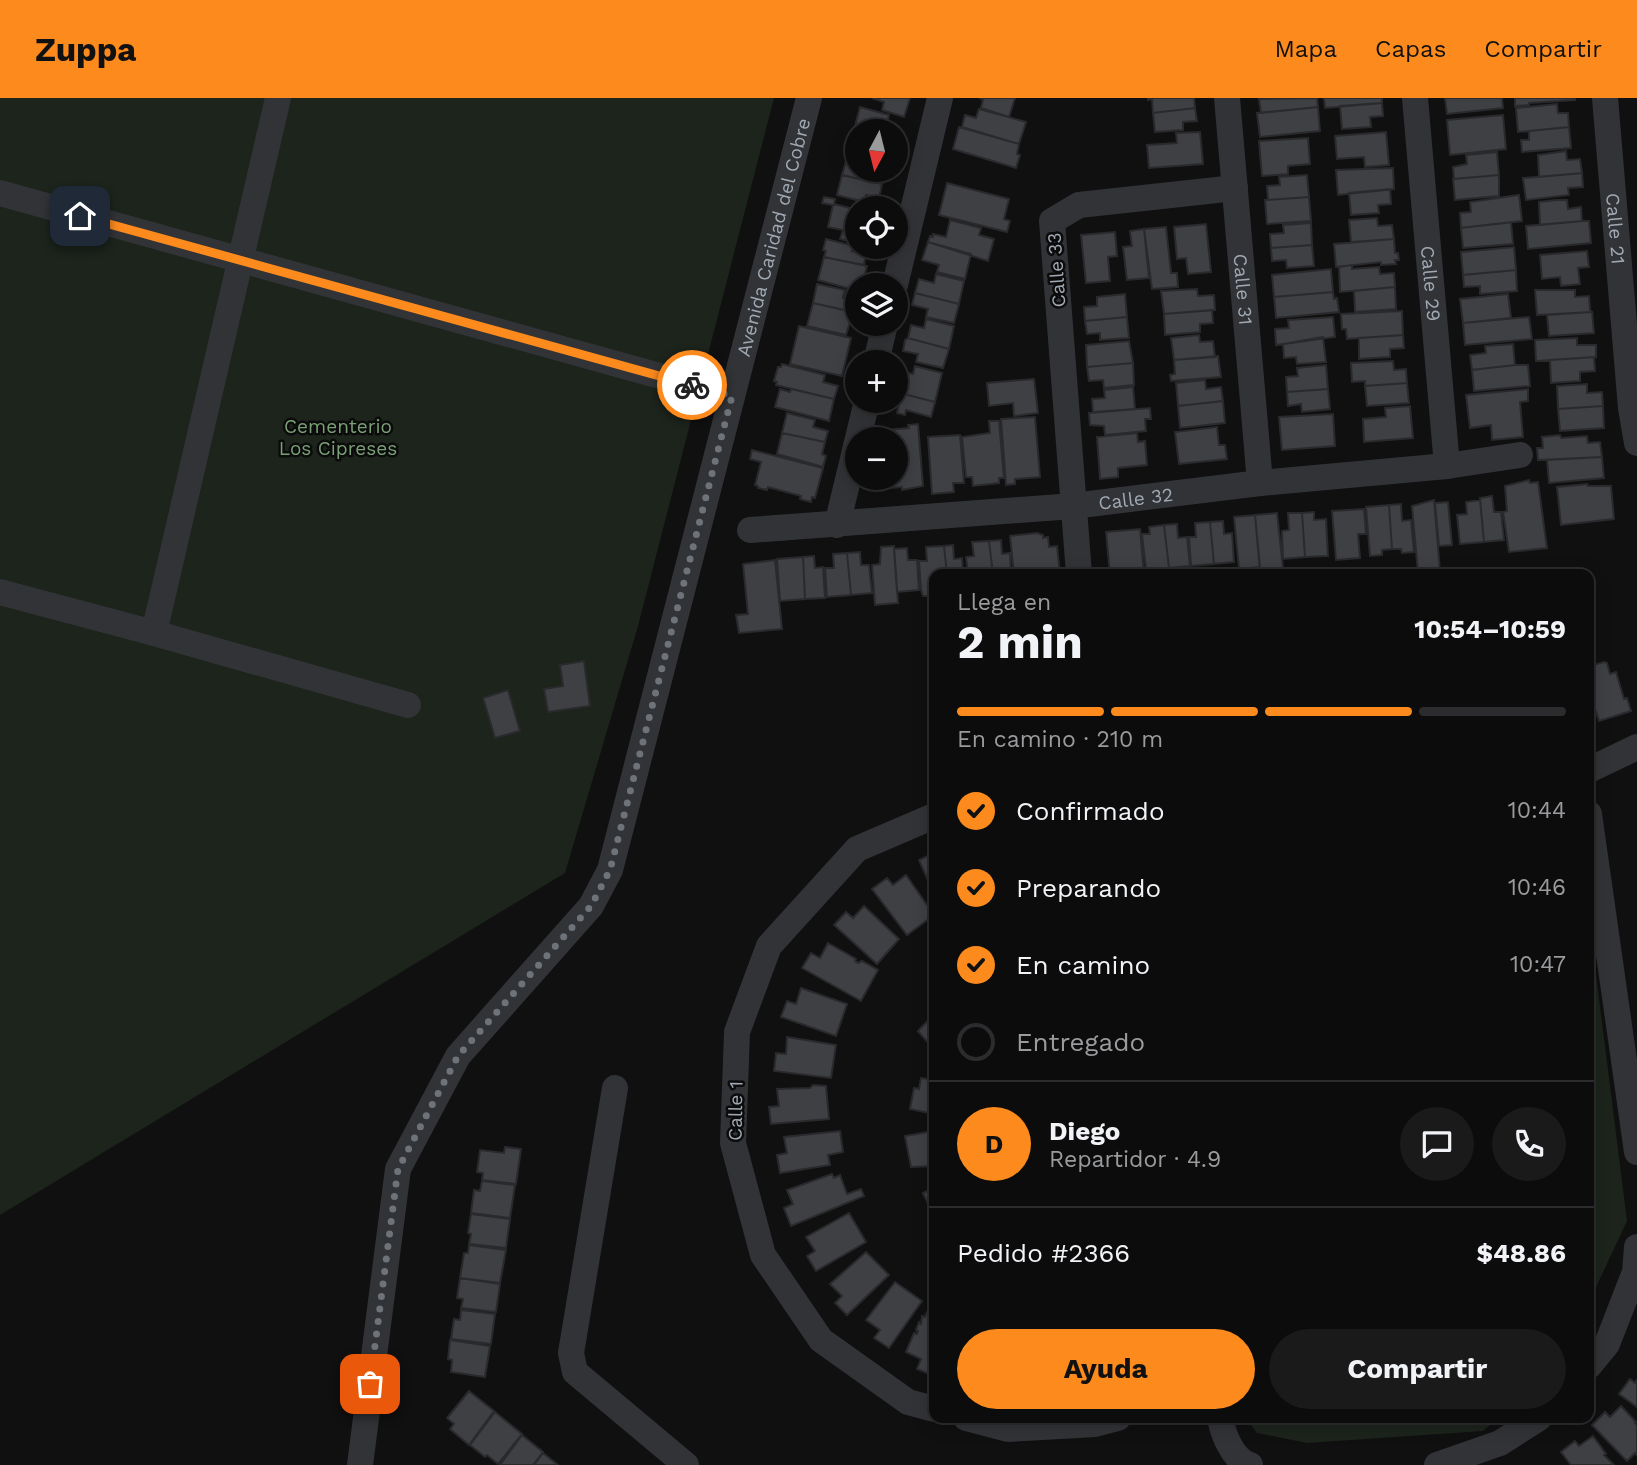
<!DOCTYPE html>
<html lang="es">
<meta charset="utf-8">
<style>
:root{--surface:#0c0c0d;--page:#1a1a1b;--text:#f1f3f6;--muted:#9a9b9d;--line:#2c2c2e;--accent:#fc8a1d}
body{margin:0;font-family:"Work Sans",sans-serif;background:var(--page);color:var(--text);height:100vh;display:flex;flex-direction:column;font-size:26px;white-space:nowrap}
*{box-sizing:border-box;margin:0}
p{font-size:23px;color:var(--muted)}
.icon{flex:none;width:38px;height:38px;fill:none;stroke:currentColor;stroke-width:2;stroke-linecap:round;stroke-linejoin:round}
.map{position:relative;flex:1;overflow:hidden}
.drawer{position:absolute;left:929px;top:471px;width:665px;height:854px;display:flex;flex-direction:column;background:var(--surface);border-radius:14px;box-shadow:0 4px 18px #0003,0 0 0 2px var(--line)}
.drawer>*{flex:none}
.needle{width:46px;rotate:187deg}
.buttons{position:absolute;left:845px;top:21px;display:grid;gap:14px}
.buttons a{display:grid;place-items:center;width:63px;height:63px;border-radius:50%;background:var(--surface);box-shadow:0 4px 18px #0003,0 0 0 2px var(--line);font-size:35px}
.pin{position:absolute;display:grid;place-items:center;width:60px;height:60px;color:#fff;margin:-30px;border-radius:14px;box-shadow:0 4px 10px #0006}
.courier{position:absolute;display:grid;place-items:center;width:70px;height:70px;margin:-35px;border:5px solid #fc8a1d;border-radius:50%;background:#fff;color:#222;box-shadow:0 2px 9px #0007}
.head em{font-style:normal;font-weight:700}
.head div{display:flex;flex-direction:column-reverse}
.head{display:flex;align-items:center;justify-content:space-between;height:119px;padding:0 28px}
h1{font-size:46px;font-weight:700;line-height:52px}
.bar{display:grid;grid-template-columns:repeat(4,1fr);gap:10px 7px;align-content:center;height:84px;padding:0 28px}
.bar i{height:9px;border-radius:5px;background:var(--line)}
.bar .selected{background:var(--accent)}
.bar p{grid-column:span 4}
.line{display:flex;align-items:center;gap:18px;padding:0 28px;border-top:2px solid var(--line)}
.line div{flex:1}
.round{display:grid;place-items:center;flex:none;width:74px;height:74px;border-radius:37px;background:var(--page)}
ol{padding:0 28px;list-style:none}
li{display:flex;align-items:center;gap:21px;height:77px}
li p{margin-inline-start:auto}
li .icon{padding:7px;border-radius:50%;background:var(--accent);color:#111;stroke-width:4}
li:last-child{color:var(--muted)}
li i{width:38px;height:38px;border:4px solid var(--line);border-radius:50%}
.primary-button{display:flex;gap:14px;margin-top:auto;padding:14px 28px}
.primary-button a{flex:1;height:80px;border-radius:42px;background:var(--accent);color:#111;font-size:28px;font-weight:700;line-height:80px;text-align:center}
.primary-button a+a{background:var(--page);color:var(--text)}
header{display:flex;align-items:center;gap:42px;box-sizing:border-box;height:98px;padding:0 35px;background:var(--accent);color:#111}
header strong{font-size:33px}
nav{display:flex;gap:38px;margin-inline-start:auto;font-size:24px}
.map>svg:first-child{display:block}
</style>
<header>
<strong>Zuppa</strong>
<nav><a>Mapa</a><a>Capas</a><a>Compartir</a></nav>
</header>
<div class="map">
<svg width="1637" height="1367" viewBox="0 0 1637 1367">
<rect width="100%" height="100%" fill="#101011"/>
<path fill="#1c241c" d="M0,0H774L638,528L565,775L0,1117Z
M1589,845H1592L1627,1123L1589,1204Z
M1246,1320H1498L1483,1333L1307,1345L1257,1335Z"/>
<path fill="#3e4044" stroke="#2a2a2d" stroke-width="2" d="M872,0H910L904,19L882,12L884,4Z
M979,0H1015L1009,19L981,10L983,1Z
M1148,0H1194L1195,10L1153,15L1152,1L1148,2Z
M1317,0L1318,9L1261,15L1259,1Z
M1324,0H1382V5L1325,10Z
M1445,0H1502L1503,10L1447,16Z
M1515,0H1575V2L1529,5V7L1515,8Z
M1382,5L1383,18L1370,19L1371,29L1342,31L1340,8Z
M1557,6L1558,15H1568L1569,29L1518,34L1516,10Z
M860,9L889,17L887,25L898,28L896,37V33L854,32Z
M1318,9L1320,33L1260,39L1257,15Z
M1195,10L1197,23L1183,24V32L1155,34L1153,15Z
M979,11L1026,24L1019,46L962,29L965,17L976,20Z
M1503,17L1506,51L1450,57L1447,22Z
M959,29L1019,46L1017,56L1020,57L1016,70L953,51Z
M1569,29L1571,50L1522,54L1521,42H1529V33Z
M854,32L859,33L858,55L848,53Z
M1200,34L1203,66L1149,70L1147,47L1177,45L1176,35Z
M1386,34L1389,67L1365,69L1364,59L1337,61L1335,38Z
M1308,40L1310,66L1288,68V76L1262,78L1259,43Z
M1566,53L1567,62L1580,61L1582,75L1539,79L1538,57Z
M1497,54L1499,77L1454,81L1453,69L1467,66L1466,57Z
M848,56L858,58V72L886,73L882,86L842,77Z
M1393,70L1394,91L1338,97L1336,72Z
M1582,75L1583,89L1568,90L1569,97L1526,102L1523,80Z
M842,77L882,86L879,100L866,97L864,104L837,97Z
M1307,77L1309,99L1268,102L1267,88L1280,87L1279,79Z
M1499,77V98L1455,102L1453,81Z
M947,85L1009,101L1004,121L1010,123L1007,134L939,117Z
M1390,91L1391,106L1378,107L1379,115L1351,117L1349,95Z
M1519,97L1522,123L1461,130L1460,115L1471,114L1470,104Z
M824,99L835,101L834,106L858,112V145L840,141L843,132L828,129L833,107L822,105Z
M1309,99L1311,123L1267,126L1265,102Z
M1556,102H1567L1568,111L1581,109L1582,123L1540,127L1539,104Z
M1377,120L1378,128L1392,127L1394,141L1351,144L1349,122Z
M950,122L981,130L979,137L994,141L988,163L928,144L930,138L933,139V136L946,139Z
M1582,123H1589L1591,145L1528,151L1526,128Z
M1511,124L1513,146L1463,150L1461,130Z
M1311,125L1312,147L1271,150L1270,136L1284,135L1283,127Z
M1206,126L1211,174L1188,176L1186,160L1177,161L1174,129Z
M1166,129L1171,175H1177L1178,189L1152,191L1144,131Z
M1144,131L1149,180L1127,182L1123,149L1132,148L1130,133Z
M1115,134L1117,158L1108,159L1110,183L1086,185L1081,137Z
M826,141L854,148L852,153L866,157L864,167L824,159L826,153L823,152Z
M1394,141L1395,155H1398L1399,162H1395L1396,166L1381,167V164L1336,169L1334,146Z
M928,144L971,156L965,181L937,174L939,167L922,162Z
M1312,147L1314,168L1287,170L1286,162L1272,163L1271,150Z
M1514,149L1516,172L1463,177L1461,154Z
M1587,153L1589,169L1578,170L1580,186L1561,188L1560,179L1542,181L1540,157Z
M824,159L867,168L862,187H858V193L818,182Z
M1352,167V171L1379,169L1380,176L1394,175L1395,189L1340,194L1339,169Z
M1331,171L1333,194L1274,199L1272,177Z
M1516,172L1517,193L1480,196V188L1464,189L1463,177Z
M936,176L964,183L959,206L915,195L919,181L934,185Z
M817,186L845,192L843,200L856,203L853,214L813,205Z
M1395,189L1396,211L1355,214L1354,193Z
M1197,191L1198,198L1214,197L1215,212L1164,216L1161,193Z
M1535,192H1575V199L1589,198L1590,212L1592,214L1537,217Z
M1333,194L1334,201L1337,200L1339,214L1276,220L1274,199Z
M915,195L959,206L954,225L926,219L928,211L912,207Z
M1125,196L1127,219L1085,223L1084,209L1097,208V199Z
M1508,196L1511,220L1463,225L1460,201Z
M813,205L853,214L846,237L807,228Z
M1212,212L1213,225L1200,226V234L1165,237L1164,216Z
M1402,213L1403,237L1347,241L1346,231H1342L1341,216Z
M1592,214L1594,235L1549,238L1547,217Z
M1127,219L1129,240L1100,242V235L1087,236L1085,223Z
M1333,219L1335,239L1276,247L1275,231L1289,230L1288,222Z
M1529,219L1532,241L1465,247L1463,225Z
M926,221L954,228L949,251L908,240L911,227L924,230Z
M799,228L851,240L842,278L790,266Z
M1199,237L1200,244L1213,243L1215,259L1174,262L1171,240Z
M1403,237L1404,250L1390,251V259L1359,261V240Z
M1323,239L1326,264L1297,266L1296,259L1284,260L1283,246Z
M908,240L949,251L943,270L916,264L918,256L903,253L905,242Z
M1577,240V247H1596V259L1536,263L1535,242Z
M1129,243L1133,265L1087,269L1086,247Z
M1513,246L1515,267L1472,272L1470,257L1486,255L1485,248Z
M1218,258L1221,279L1171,283L1170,277L1175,276L1174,262Z
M1594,259L1595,273L1580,274V283L1551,285L1550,262Z
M1393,263L1394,272L1406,271L1407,285L1365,288V283L1352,284L1351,265Z
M1133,265L1134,287L1104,290L1103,282L1089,283L1087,269Z
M782,266L825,277L823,284L838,288L834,301L776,287L777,284L774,283L778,269H781Z
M1326,267L1328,291L1287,294L1286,279L1298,278L1297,270Z
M1515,267H1528L1530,288L1474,293L1472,272Z
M915,268L942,275L935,304L896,294L897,274L899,272L913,276Z
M1034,281L1038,315L1014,318L1013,305L989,308L987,285Z
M1205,282L1206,291L1221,289L1223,303L1178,308L1176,285Z
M1407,285L1409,305L1367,308L1365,288Z
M1587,286V295L1602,294L1603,308L1558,311L1557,288Z
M1133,289L1135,311L1093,314L1092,301L1105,300L1104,292Z
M780,291L790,294L791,291L834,301L829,323L775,309Z
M1328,291L1330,311L1302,314L1301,306L1288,308L1287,294Z
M1528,291V303L1520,304L1523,339L1492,342L1491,327L1470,330L1466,297Z
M896,294L935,304L931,319L906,312L905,317L897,315L900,302L896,301Z
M1223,303L1225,325L1180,330L1178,308Z
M1410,308L1413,340L1364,344L1363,321L1386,319L1385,310Z
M1603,308L1604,330L1560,333L1558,311Z
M1150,310L1151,321H1145L1146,333L1105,337L1104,328L1090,327L1089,315Z
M787,315L815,322L813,329L828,333L825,344L782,335Z
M1333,316L1335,348L1282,352L1279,319Z
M1035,319L1040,379L1015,381V386L1006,387L1001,321Z
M989,323H999L1004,380H999V385L973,388L972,379H966L962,339L990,335Z
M918,326L923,388L902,392V389L891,390L890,380H896V341H887L886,332L909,330L908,327Z
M1217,329L1219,347H1225L1227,361L1179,366L1175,334Z
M782,335L825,344L822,356L826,358L823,369L777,356Z
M1137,335L1138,344L1145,343L1147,367L1118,370V379L1100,381L1097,339Z
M960,337L964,385H953L954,394L932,396L928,339Z
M1560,337L1561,340L1587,338L1588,345L1600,344L1602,359L1538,362L1537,350H1543L1542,339Z
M752,352L823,370L815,400L812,399L811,404L800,401L801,398L768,389L767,392L758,390V388L755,387L761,364L750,361Z
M1602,359L1604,380L1549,385L1547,362Z
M1529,382L1530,385L1538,384L1547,450L1509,454L1503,414L1507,413L1505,388Z
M1587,386L1588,388H1611L1614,421L1561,427L1557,389Z
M1492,398L1494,414H1501L1504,442L1484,444L1480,400Z
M1434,402L1440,473L1418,475L1412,408Z
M1480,402L1484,444L1460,446L1457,417L1467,416L1466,404Z
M1448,404L1452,447L1439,448L1435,405Z
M1401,406L1402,423L1411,422L1414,454L1402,455L1401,451H1392L1389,407Z
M1389,407L1392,451L1382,452V457L1370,458L1366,409Z
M1364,411L1366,436H1358L1360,460L1336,462L1332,413Z
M1314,414V422L1326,421L1328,458L1305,459L1302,415Z
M1277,415L1283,470L1260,473L1255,417Z
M1288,415H1302L1305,459L1283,461L1282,433L1289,432Z
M1255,417L1260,469L1239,471L1234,419Z
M1223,423L1224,436L1232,435L1234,464L1214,466L1210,424Z
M1210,424L1214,466L1191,468L1189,439H1196L1195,425Z
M1177,426L1178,440L1187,439L1190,468L1169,470L1164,427Z
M1164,427L1169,470L1146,472L1142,436H1150L1149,429Z
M1140,431L1144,476H1110L1106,434Z
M1037,435L1043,437V440L1048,439L1049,449L1057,448L1060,476H1014L1010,438Z
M1001,442L1002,456L1010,455L1011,476H993L989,443Z
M989,443L993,476H968L966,459L974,458L972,444Z
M953,447L954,461L962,460L963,476H947L944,448Z
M894,448L898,505L875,507L872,467L880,466L881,449Z
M944,448L947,476H934V500L929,501V498H923L921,492L919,463H927L926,449Z
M907,450L908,462H917L919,492L897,494L894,451Z
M860,454L861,467H869L872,495L851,497L847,455Z
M847,455L851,497L827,499L825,470H834L833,456Z
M814,458L815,470L823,469L825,500L805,501L803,459Z
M803,459L805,501L780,503L777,461Z
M775,462L782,531L739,535L736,517L748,516L743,466Z
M584,563L590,608L548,614L544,591L563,588L560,567Z
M1604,564L1607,565L1610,576L1616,574L1624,601L1627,600L1631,613L1599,623L1589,592V568Z
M508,592L520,633L495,640L483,600Z
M934,755V796L919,762Z
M906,777L934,817L907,837L872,791L887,780L893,787Z
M864,808L899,841L877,866L834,827L846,814L853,820Z
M828,845L856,861L855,863L858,865L862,863L878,872L861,903L802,870L811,855L820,860Z
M801,890L847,906L836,938L781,919L787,903L796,906Z
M934,916V952L918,933Z
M787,939L836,947L831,980L774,973L776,955L786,956Z
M921,980L934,982V1016L910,1011L914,990L919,991Z
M813,987L826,988L829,1021L771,1026L769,1009L779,1008L777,991L810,990Z
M840,1033L843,1054L828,1057L830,1067L780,1075L777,1057L787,1055L784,1039Z
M934,1033V1068L911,1069L905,1038Z
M505,1049L521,1051L516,1086L482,1082L483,1075L477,1074L480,1052L504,1055Z
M832,1076L834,1080L840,1077L847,1096L861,1091L864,1098L791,1128L784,1110L793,1106L787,1092Z
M482,1083L515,1087L510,1120L471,1115L474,1092L480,1093Z
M934,1087V1118L923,1095L934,1090Z
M849,1115L866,1144L816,1173L807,1158L815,1153L806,1139Z
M471,1116L510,1121L506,1150L469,1146L471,1136L468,1135Z
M469,1147L506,1152L500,1185L460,1180L464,1155H468Z
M866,1154L889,1177L847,1217L835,1205L842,1198L830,1186Z
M460,1180L500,1186L496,1214L461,1210L463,1201L457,1200Z
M895,1184L922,1203L889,1250L874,1240L880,1232L866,1222Z
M931,1205L934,1207V1278L917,1271L921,1261L906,1254L914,1235L917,1236L918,1233L916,1232L919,1224L921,1226L922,1218L925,1219Z
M461,1212L495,1216L491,1246L451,1241L454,1221L460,1222Z
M450,1242L490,1248L485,1279L451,1274L452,1262L448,1261Z
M1630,1281L1635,1285L1637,1282V1309L1619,1296Z
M469,1293L494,1313L469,1347L450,1331L454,1326L447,1320Z
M1621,1308L1636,1324L1635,1325L1637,1327V1357L1635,1355L1627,1363L1592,1327L1605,1314L1610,1319Z
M495,1314L522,1336L498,1366L487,1357L485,1359L470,1347Z
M522,1337L543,1354L533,1367H500Z
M1593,1338L1606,1356L1604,1357L1614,1367H1571L1561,1354L1575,1343L1579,1348Z
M543,1355L558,1367H534Z"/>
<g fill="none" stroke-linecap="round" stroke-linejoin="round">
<g stroke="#313336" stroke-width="26">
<path id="s1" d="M1227,0L1260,385"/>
<path id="s2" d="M1415,0L1447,368"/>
<path id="s3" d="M1605,0L1631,310L1637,345"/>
<path d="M0,95L732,298"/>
<path d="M895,187L940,0"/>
<path d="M876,264L885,226"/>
<path d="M837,427L867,303"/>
<path id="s4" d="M750,432L1073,408L1260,385L1447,368L1520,357"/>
<path d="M1079,476L1052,123L1079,107L1235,90"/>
<path d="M0,494L154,535L278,0"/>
<path d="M154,535L408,607"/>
<path d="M1589,672L1637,649"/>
<path d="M1589,716L1637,1054"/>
<path d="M934,718L857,751L769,848L737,934L733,1045L763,1157L821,1242L908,1304L934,1311"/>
<path d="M615,990L571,1255L575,1274L686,1367"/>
<path d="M1589,1268L1607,1246L1635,1174L1637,1149"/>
<path d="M966,1320L1008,1331L1095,1326L1118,1320"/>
<path d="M1220,1320C1223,1336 1233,1362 1250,1367"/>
<path id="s5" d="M360,1367L398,1071L458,958L591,808L610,772L809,0"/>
<path d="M1437,1367L1500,1345L1539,1320"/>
</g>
</g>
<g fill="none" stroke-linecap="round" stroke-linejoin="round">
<path stroke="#6e737a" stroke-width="7" stroke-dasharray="0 12.6" d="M370,1286L398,1071L458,958L591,808L610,772L732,298L692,287"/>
<path stroke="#fc8a1d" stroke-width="9" d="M80,118L692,287"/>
</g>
<g text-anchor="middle" stroke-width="5" stroke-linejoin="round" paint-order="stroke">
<g font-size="19" fill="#a0a9b3" stroke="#0b0b0c">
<text dy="7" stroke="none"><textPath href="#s3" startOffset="131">Calle 21</textPath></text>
<text dy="7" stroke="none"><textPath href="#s5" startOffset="1321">Avenida Caridad del Cobre</textPath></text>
<text transform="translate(1056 172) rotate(-94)" y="7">Calle 33</text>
<text dy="7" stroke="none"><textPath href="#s2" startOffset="186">Calle 29</textPath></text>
<text dy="7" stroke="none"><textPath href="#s1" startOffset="192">Calle 31</textPath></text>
<text dy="7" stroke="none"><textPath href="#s4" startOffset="387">Calle 32</textPath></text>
<text transform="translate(735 1013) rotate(-89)" y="7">Calle 1</text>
</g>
<g font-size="19" fill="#7aa075" stroke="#0b0b0c">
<text x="338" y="335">Cementerio<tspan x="338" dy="22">Los Cipreses</tspan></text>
</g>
</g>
</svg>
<div class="buttons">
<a><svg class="needle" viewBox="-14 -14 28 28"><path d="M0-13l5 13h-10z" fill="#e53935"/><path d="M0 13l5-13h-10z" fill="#9a9b9d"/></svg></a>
<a><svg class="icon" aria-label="locate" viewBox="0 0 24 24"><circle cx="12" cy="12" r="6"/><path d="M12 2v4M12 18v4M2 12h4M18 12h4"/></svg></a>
<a><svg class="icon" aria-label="layers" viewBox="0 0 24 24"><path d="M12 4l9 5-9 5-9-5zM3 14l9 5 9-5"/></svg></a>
<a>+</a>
<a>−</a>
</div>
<div class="pin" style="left:370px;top:1286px;background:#ea580c"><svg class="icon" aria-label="bag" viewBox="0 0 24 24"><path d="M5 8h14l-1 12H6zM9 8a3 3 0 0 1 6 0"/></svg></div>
<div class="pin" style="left:80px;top:118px;background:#1f2937"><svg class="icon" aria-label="home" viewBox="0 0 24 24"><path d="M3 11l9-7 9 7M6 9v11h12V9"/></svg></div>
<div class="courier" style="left:692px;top:287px"><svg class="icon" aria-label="bike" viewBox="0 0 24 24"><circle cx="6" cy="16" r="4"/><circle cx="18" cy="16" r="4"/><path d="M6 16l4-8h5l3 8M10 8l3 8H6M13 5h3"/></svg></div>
<section class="drawer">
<div class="head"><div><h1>2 min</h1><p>Llega en</p></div><em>10:54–10:59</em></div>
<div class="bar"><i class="selected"></i><i class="selected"></i><i class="selected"></i><i></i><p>En camino · 210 m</p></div>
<ol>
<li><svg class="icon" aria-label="check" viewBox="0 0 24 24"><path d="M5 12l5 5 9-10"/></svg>Confirmado<p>10:44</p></li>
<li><svg class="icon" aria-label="check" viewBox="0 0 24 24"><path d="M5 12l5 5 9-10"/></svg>Preparando<p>10:46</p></li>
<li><svg class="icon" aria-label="check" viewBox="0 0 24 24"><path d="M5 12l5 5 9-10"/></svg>En camino<p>10:47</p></li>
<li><i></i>Entregado</li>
</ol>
<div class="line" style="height:126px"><b class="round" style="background:var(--accent);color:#111">D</b><div><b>Diego</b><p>Repartidor · 4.9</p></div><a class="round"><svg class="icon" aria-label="chat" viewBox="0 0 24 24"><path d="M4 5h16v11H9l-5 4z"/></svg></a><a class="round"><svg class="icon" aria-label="phone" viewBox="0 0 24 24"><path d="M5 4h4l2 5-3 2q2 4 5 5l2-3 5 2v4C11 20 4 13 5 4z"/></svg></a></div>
<div class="line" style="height:91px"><div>Pedido #2366</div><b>$48.86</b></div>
<div class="primary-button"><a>Ayuda</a><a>Compartir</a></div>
</section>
</div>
